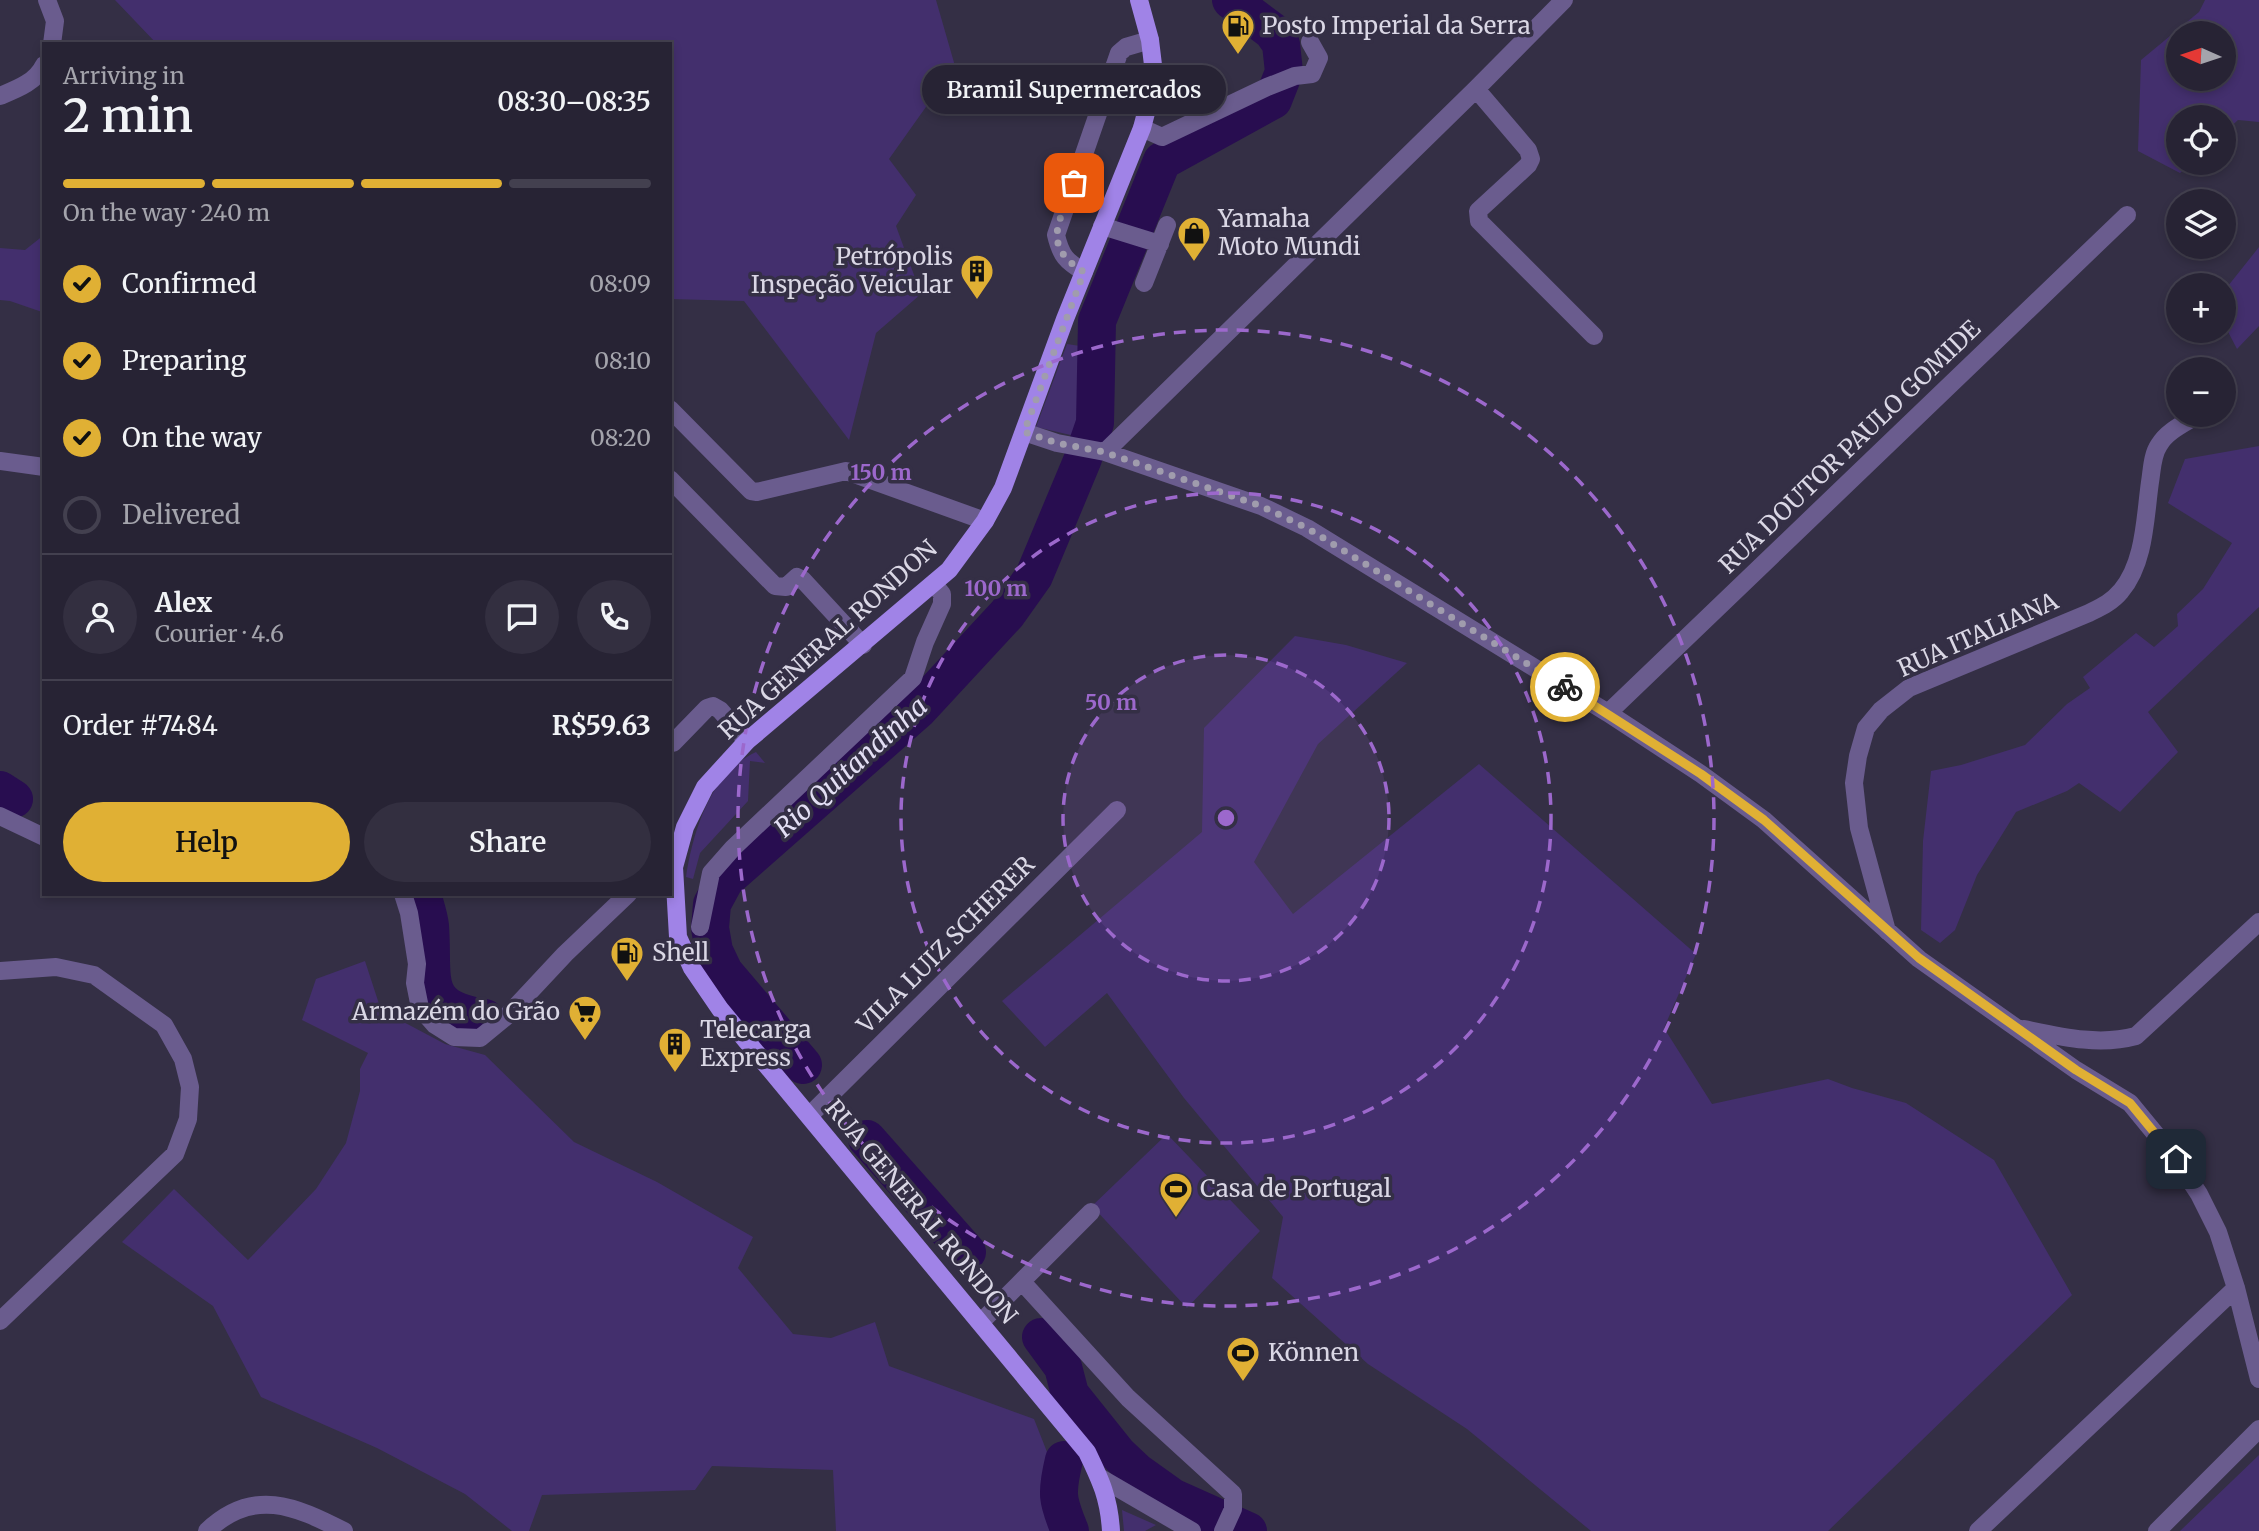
<!DOCTYPE html>
<meta charset="utf-8">
<style>
:root{--surface:#272334;--page:#332f40;--text:#f1f3f6;--muted:#a4a4ac;--line:#43404f;--accent:#e0b034}
body{margin:0;font-family:Merriweather,serif;background:var(--page);color:var(--text);height:100vh;display:flex;flex-direction:column;font-size:26px;white-space:nowrap}
*{box-sizing:border-box;margin:0}
p{font-size:23px;color:var(--muted)}
.icon{flex:none;width:38px;height:38px;fill:none;stroke:currentColor;stroke-width:2;stroke-linecap:round;stroke-linejoin:round}
.map{position:relative;flex:1;overflow:hidden}
.details{position:absolute;left:42px;top:42px;width:630px;height:854px;display:flex;flex-direction:column;background:var(--surface);border-radius:0px;box-shadow:0 4px 10px #0003,0 0 0 2px var(--line)}
.details>*{flex:none}
.needle{width:46px;rotate:273deg}
.buttons{position:absolute;left:2166px;top:21px;display:grid;gap:14px}
.buttons a{display:grid;place-items:center;width:70px;height:70px;border-radius:50%;background:var(--surface);box-shadow:0 4px 10px #0003,0 0 0 2px var(--line);font-size:35px}
.pin{position:absolute;display:grid;place-items:center;width:60px;height:60px;color:#fff;margin:-30px;border-radius:14px;box-shadow:0 4px 10px #0006}
.courier{position:absolute;display:grid;place-items:center;width:70px;height:70px;margin:-35px;border:5px solid #e0b034;border-radius:50%;background:#fff;color:#222;box-shadow:0 2px 9px #0007}
.bubble{position:absolute;height:49px;border-radius:24px;background:var(--surface);box-shadow:0 4px 10px #0003,0 0 0 2px var(--line);font-size:23px;font-weight:600;line-height:49px;text-align:center}
.headline em{font-style:normal;font-weight:600}
.headline div{display:flex;flex-direction:column-reverse}
.headline{display:flex;align-items:center;justify-content:space-between;height:119px;padding:0 21px}
h1{font-size:46px;font-weight:600;line-height:52px}
.bar{display:grid;grid-template-columns:repeat(4,1fr);gap:10px 7px;align-content:center;height:84px;padding:0 21px}
.bar i{height:9px;border-radius:5px;background:var(--line)}
.bar .on{background:var(--accent)}
.bar p{grid-column:span 4}
.line{display:flex;align-items:center;gap:18px;padding:0 21px;border-top:2px solid var(--line)}
.line div{flex:1}
.round{display:grid;place-items:center;flex:none;width:74px;height:74px;border-radius:37px;background:var(--page)}
ol{padding:0 21px;list-style:none}
li{display:flex;align-items:center;gap:21px;height:77px}
li p{margin-inline-start:auto}
li .icon{padding:7px;border-radius:50%;background:var(--accent);color:#111;stroke-width:4}
li:last-child{color:var(--muted)}
li i{width:38px;height:38px;border:4px solid var(--line);border-radius:50%}
.primary-button{display:flex;gap:14px;margin-top:auto;padding:14px 21px}
.primary-button a{flex:1;height:80px;border-radius:42px;background:var(--accent);color:#111;font-size:28px;font-weight:600;line-height:80px;text-align:center}
.primary-button a+a{background:var(--page);color:var(--text)}
.map>svg:first-child{display:block}
</style>
<div class="map">
<svg width="2259" height="1531" viewBox="0 0 2259 1531">
<rect width="100%" height="100%" fill="#342f45"/>
<path fill="#432f6d" fill-rule="evenodd" d="M115,0H936L955,66L889,159L916,195L896,226L921,294L876,333L849,440L744,301L670,299V44H157Z
M2205,0H2259V122L2238,120L2224,133V117H2179V163H2191L2180,173L2138,151L2141,60L2199,12ZM2224,33V79H2179V33Z
M44,235V310L42,312L10,301L0,300V248L25,250Z
M2259,247V326L2237,349L2224,324V291Z
M1067,344L1080,346L1082,413L1075,436L1036,427Z
M2259,446V607L2148,712L2178,752L2120,812L2079,783L2067,791L2016,812L1977,875L1955,930L1940,943L1921,930L1923,841L1931,771L1961,765L2025,745L2067,704L2090,688L2083,677L2136,633L2154,647L2178,626L2177,614L2203,589L2232,543L2168,503L2185,459Z
M1295,636L1346,645L1407,663L1318,744L1254,862L1293,914L1479,764L1696,954L1664,1028L1712,1104L1828,1079L1852,1088L1906,1103L1994,1160L2072,1295L1828,1531H1591L1467,1429L1368,1364L1272,1278L1283,1217L1184,1098L1107,993L1045,1047L1002,1001L1202,832L1204,728Z
M756,752L765,763L750,761L748,801L700,853L693,879L686,877C693,832 710,773 756,752Z
M365,961L381,1010L445,1044L485,1055L574,1142L657,1182L753,1237L738,1268L793,1334L831,1338L875,1322L889,1366L1034,1419L1066,1500L1062,1531H836L833,1470L712,1466L695,1490L542,1495L529,1531H512L465,1494L377,1448L261,1397L213,1306L122,1242L174,1189L248,1260L316,1189L346,1143L360,1091V1069L368,1053L302,1020L316,979Z
M1167,1134L1260,1231L1187,1308L1092,1206Z
M2259,1455V1531H2180Z
M1122,1510L1156,1525L1145,1531H1124Z"/>
<g fill="none" stroke-linecap="round" stroke-linejoin="round">
<path stroke="#280d50" stroke-width="38" d="M0,790L14,799
M422,894C425,905 429,916 430,926C434,980 419,1008 485,1018
M803,1065L724,972L714,951L710,928L712,904L725,880L918,710L1007,614L1034,576L1082,461L1095,423L1097,321L1162,161L1273,100L1284,72L1281,44L1272,31L1231,0
M867,1139L967,1252
M1041,1337L1063,1367L1070,1394L1118,1454L1137,1472L1172,1497L1248,1531
M1064,1460C1056,1493 1057,1500 1070,1531"/>
<path stroke="#6a5c8e" stroke-width="18" d="M47,0L55,21L52,44
M1476,89L1528,150L1531,159L1528,165L1478,211L1479,221L1594,336
M0,96C17,89 36,82 44,65
M1142,128L1162,137L1267,87L1295,76L1312,74L1319,58L1310,42
M1102,226L1160,244
M1084,272C1066,261 1061,256 1056,235L1119,53L1126,47L1150,40
M1144,283L1167,225
M2224,397L2228,395
M670,409L751,491L757,492L846,471L985,521
M1024,432L1057,443L1105,452L1261,506L1307,528L1608,713L1701,774L1764,820L1919,959L2076,1070L2130,1103L2176,1159L2199,1194L2218,1232L2236,1288L2259,1379
M1105,452L1476,89L1564,0
M0,461L44,467
M670,479L775,586L786,587L797,577L803,580L863,645
M1608,713L2127,215
M673,743L707,708L713,706L720,710L747,741
M0,816L44,837
M403,894L409,913L417,964L415,983L420,1008L435,1025L454,1037L480,1038L508,1015L565,954L628,894
M700,927L711,873L733,848L913,678L925,642L942,604V594L934,584
M1887,931L1859,828L1854,783L1858,756L1866,728L1881,710L1909,688L2089,613C2101,607 2112,602 2121,591C2145,563 2145,517 2150,482C2152,470 2152,455 2159,445C2167,431 2185,423 2198,415
M0,971L56,967L94,975L164,1025L183,1059L190,1087L188,1119L175,1154L0,1321
M2024,1029C2062,1037 2099,1046 2136,1036L2259,922
M810,1115L1117,810
M1019,1284L1091,1212
M981,1322L1019,1284H1024L1128,1398L1233,1494V1509L1223,1531
M1099,1477L1192,1531
M207,1531C253,1487 295,1506 344,1531
M1978,1531L2236,1288
M2157,1531L2259,1429"/>
<path stroke="#a083e7" stroke-width="18" d="M1111,1531C1109,1498 1101,1481 1087,1452L720,1009L692,968L678,937L674,867L685,827L705,787L747,741L949,570L985,521L1003,488L1065,319L1142,128L1151,94L1153,65L1150,40L1139,0"/>
</g>
<g fill="none" stroke-linecap="round" stroke-linejoin="round">
<path stroke="#a09cad" stroke-width="7" stroke-dasharray="0 12.6" d="M1074,183C1060,222 1040,245 1084,272L1024,432L1057,443L1104,452L1261,506L1307,528L1565,687"/>
<path stroke="#e0b034" stroke-width="9" d="M1565,687L1701,774L1764,820L1919,958L2076,1070L2130,1103L2176,1159"/>
</g>
<circle cx="1226" cy="818" r="163" fill="#9c68cc" fill-opacity=".12"/>
<g fill="none" stroke="#9c68cc" stroke-width="3.5" stroke-dasharray="12 9">
<circle cx="1226" cy="818" r="163"/>
<circle cx="1226" cy="818" r="325"/>
<circle cx="1226" cy="818" r="488"/>
</g>
<defs>
<symbol id="fuel-pin" viewBox="-11 -11 22 30"><path d="M0 17L-7.5 6A9.5 9.5 0 1 1 7.5 6Z" fill="#e0b034" stroke="#342f45"/><path d="M-5.5-6h7V0h2V4h1.3V-2.5L3-4.5l.8-.8L6-3V5H2.5V1h-1V6h-7ZM-4.2-4.7v3.2H.2V-4.7Z" fill="#111"/></symbol>
<symbol id="shop-pin" viewBox="-11 -11 22 30"><path d="M0 17L-7.5 6A9.5 9.5 0 1 1 7.5 6Z" fill="#e0b034" stroke="#342f45"/><path d="M-5-2.5h2.3a2.7 3.5 0 0 1 5.4 0H5L5.5 6h-11ZM-1.5-2.5h3a1.5 2.3 0 0 0-3 0Z" fill="#111"/></symbol>
<symbol id="building-pin" viewBox="-11 -11 22 30"><path d="M0 17L-7.5 6A9.5 9.5 0 1 1 7.5 6Z" fill="#e0b034" stroke="#342f45"/><path d="M-4-6H4V6H1V3H-1V6H-4ZM-2.5-4.3h1.7v1.8h-1.7ZM.8-4.3h1.7v1.8H.8ZM-2.5-1h1.7V.8h-1.7ZM.8-1h1.7V.8H.8Z" fill="#111"/></symbol>
<symbol id="supermarket-pin" viewBox="-11 -11 22 30"><path d="M0 17L-7.5 6A9.5 9.5 0 1 1 7.5 6Z" fill="#e0b034" stroke="#342f45"/><path d="M-6-5.5h2.5l.6 2H6L4.5 2H-2.5L-4.4-4H-6ZM-1.5 3.2a1.3 1.3 0 1 0 .1 0ZM3 3.2a1.3 1.3 0 1 0 .1 0Z" fill="#111"/></symbol>
<symbol id="stadium-pin" viewBox="-11 -11 22 30"><path d="M0 17L-7.5 6A9.5 9.5 0 1 1 7.5 6Z" fill="#e0b034" stroke="#342f45"/><path d="M0-5a6.5 5 0 1 0 0 10a6.5 5 0 1 0 0-10ZM-3.5-1.8h7v3.6h-7Z" fill="#111"/></symbol>
</defs>
<g fill-rule="evenodd">
<use href="#fuel-pin" x="1219" y="7" width="38" height="52"/>
<use href="#shop-pin" x="1175" y="214" width="38" height="52"/>
<use href="#building-pin" x="958" y="252" width="38" height="52"/>
<use href="#fuel-pin" x="608" y="934" width="38" height="52"/>
<use href="#supermarket-pin" x="566" y="993" width="38" height="52"/>
<use href="#building-pin" x="656" y="1025" width="38" height="52"/>
<use href="#stadium-pin" x="1157" y="1170" width="38" height="52"/>
<use href="#stadium-pin" x="1224" y="1334" width="38" height="52"/>
</g>
<g text-anchor="middle" stroke-width="7" stroke-linejoin="round" paint-order="stroke">
<g font-size="24" fill="#dad7e5" stroke="#342f45" text-anchor="start">
<text x="1262" y="34">Posto Imperial da Serra</text>
<text x="1218" y="227">Yamaha<tspan x="1218" dy="28">Moto Mundi</tspan></text>
<text x="953" y="265" text-anchor="end">Petrópolis<tspan x="953" dy="28">Inspeção Veicular</tspan></text>
<text x="652" y="961">Shell</text>
<text x="560" y="1020" text-anchor="end">Armazém do Grão</text>
<text x="700" y="1038">Telecarga<tspan x="700" dy="28">Express</tspan></text>
<text x="1200" y="1197">Casa de Portugal</text>
<text x="1268" y="1361">Können</text>
</g>
<g font-size="24" fill="#dad7e5" stroke="#342f45">
<text transform="translate(1850 447) rotate(-44)" y="8">RUA DOUTOR PAULO GOMIDE</text>
<text transform="translate(1978 635) rotate(-24)" y="8">RUA ITALIANA</text>
<text transform="translate(828 640) rotate(-42)" y="8">RUA GENERAL RONDON</text>
<text transform="translate(946 945) rotate(-45)" y="8">VILA LUIZ SCHERER</text>
<text transform="translate(921 1212) rotate(50)" y="8">RUA GENERAL RONDON</text>
</g>
<g font-size="26" font-style="italic" fill="#e3dff4" stroke="#342f45">
<text transform="translate(851 767) rotate(-42)" y="9">Rio Quitandinha</text>
</g>
</g>
<circle cx="1226" cy="818" r="10" fill="#9c68cc" stroke="#342f45" stroke-width="3.5"/>
<g font-size="21" text-anchor="middle" font-weight="bold" fill="#9c68cc" stroke="#342f45" stroke-width="7" stroke-linejoin="round" paint-order="stroke">
<text x="881" y="480">150 m</text>
<text x="996" y="596">100 m</text>
<text x="1111" y="710">50 m</text>
</g>
</svg>
<div class="buttons">
<a><svg class="needle" viewBox="-14 -14 28 28"><path d="M0-13l5 13h-10z" fill="#e53935"/><path d="M0 13l5-13h-10z" fill="#a4a4ac"/></svg></a>
<a><svg class="icon" aria-label="locate" viewBox="0 0 24 24"><circle cx="12" cy="12" r="6"/><path d="M12 2v4M12 18v4M2 12h4M18 12h4"/></svg></a>
<a><svg class="icon" aria-label="layers" viewBox="0 0 24 24"><path d="M12 4l9 5-9 5-9-5zM3 14l9 5 9-5"/></svg></a>
<a>+</a>
<a>−</a>
</div>
<div class="pin" style="left:1074px;top:183px;background:#ea580c"><svg class="icon" aria-label="bag" viewBox="0 0 24 24"><path d="M5 8h14l-1 12H6zM9 8a3 3 0 0 1 6 0"/></svg></div>
<div class="pin" style="left:2176px;top:1159px;background:#1f2937"><svg class="icon" aria-label="home" viewBox="0 0 24 24"><path d="M3 11l9-7 9 7M6 9v11h12V9"/></svg></div>
<div class="courier" style="left:1565px;top:687px"><svg class="icon" aria-label="bike" viewBox="0 0 24 24"><circle cx="6" cy="16" r="4"/><circle cx="18" cy="16" r="4"/><path d="M6 16l4-8h5l3 8M10 8l3 8H6M13 5h3"/></svg></div>
<div class="bubble" style="left:922px;top:65px;width:304px">Bramil Supermercados</div>
<section class="details">
<div class="headline"><div><h1>2 min</h1><p>Arriving in</p></div><em>08:30–08:35</em></div>
<div class="bar"><i class="on"></i><i class="on"></i><i class="on"></i><i></i><p>On the way · 240 m</p></div>
<ol>
<li><svg class="icon" aria-label="check" viewBox="0 0 24 24"><path d="M5 12l5 5 9-10"/></svg>Confirmed<p>08:09</p></li>
<li><svg class="icon" aria-label="check" viewBox="0 0 24 24"><path d="M5 12l5 5 9-10"/></svg>Preparing<p>08:10</p></li>
<li><svg class="icon" aria-label="check" viewBox="0 0 24 24"><path d="M5 12l5 5 9-10"/></svg>On the way<p>08:20</p></li>
<li><i></i>Delivered</li>
</ol>
<div class="line" style="height:126px"><a class="round"><svg class="icon" aria-label="person" viewBox="0 0 24 24"><circle cx="12" cy="8" r="4"/><path d="M4 21q1-7 8-7t8 7"/></svg></a><div><b>Alex</b><p>Courier · 4.6</p></div><a class="round"><svg class="icon" aria-label="chat" viewBox="0 0 24 24"><path d="M4 5h16v11H9l-5 4z"/></svg></a><a class="round"><svg class="icon" aria-label="phone" viewBox="0 0 24 24"><path d="M5 4h4l2 5-3 2q2 4 5 5l2-3 5 2v4C11 20 4 13 5 4z"/></svg></a></div>
<div class="line" style="height:91px"><div>Order #7484</div><b>R$59.63</b></div>
<div class="primary-button"><a>Help</a><a>Share</a></div>
</section>
</div>
